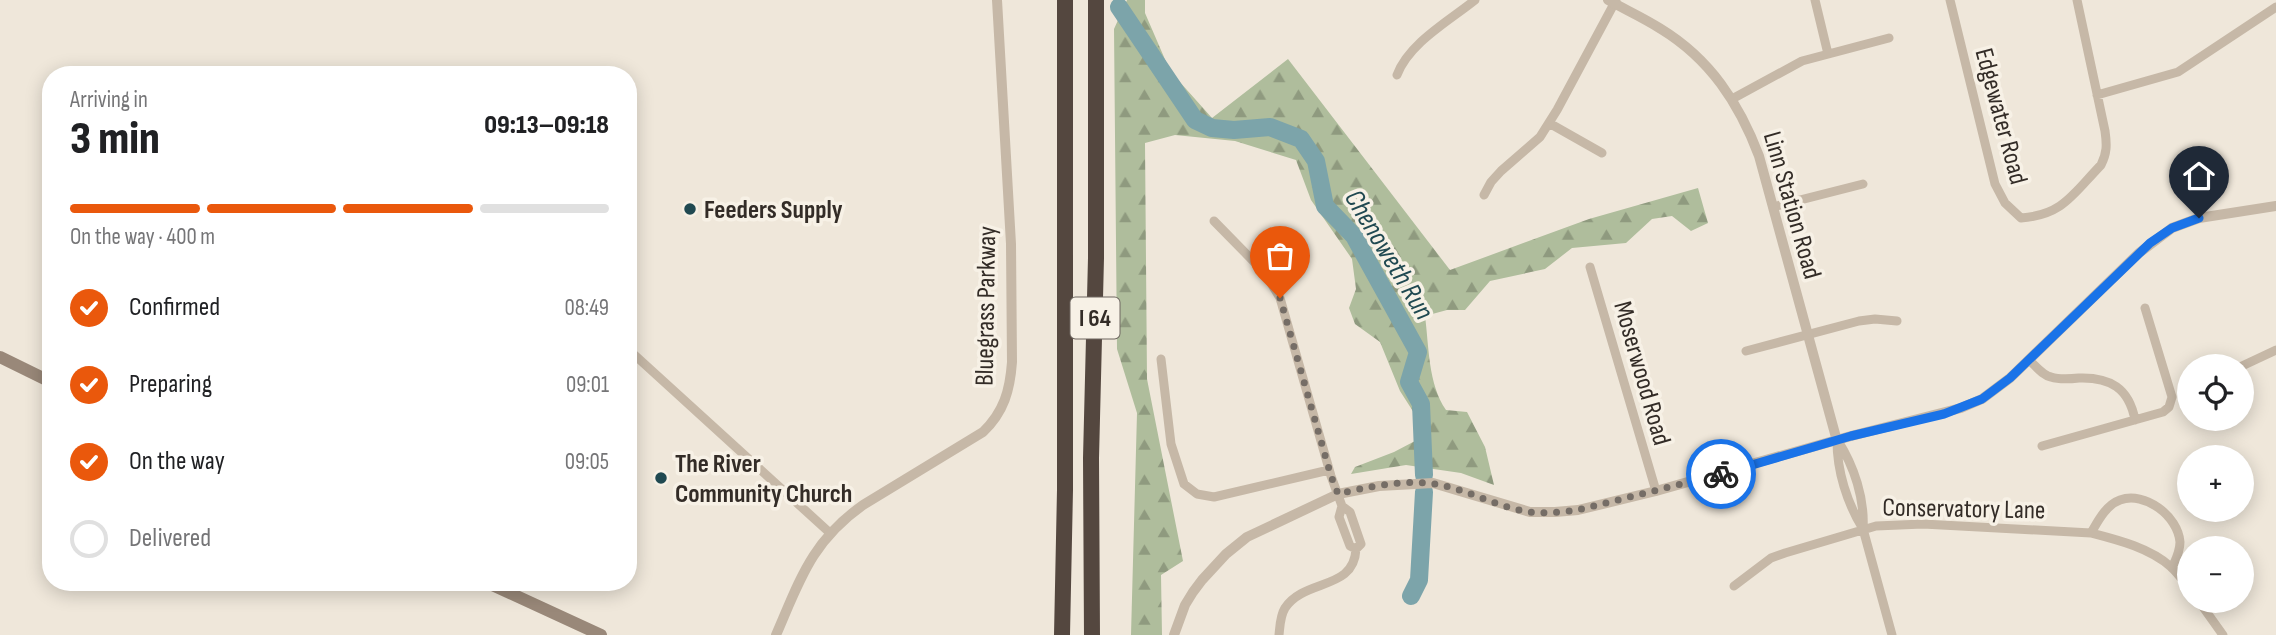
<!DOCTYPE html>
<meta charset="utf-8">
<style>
:root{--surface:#fff;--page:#f6f6f6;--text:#202124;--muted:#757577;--line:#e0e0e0;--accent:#ea580c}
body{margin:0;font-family:"Sofia Sans Condensed",sans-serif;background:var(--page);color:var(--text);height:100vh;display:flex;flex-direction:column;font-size:26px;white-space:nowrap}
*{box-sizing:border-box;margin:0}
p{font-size:23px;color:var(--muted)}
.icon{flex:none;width:38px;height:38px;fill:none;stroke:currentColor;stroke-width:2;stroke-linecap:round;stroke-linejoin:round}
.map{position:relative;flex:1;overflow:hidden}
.side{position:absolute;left:42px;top:66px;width:595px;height:525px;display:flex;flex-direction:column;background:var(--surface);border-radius:28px;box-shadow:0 4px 18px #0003}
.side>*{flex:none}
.controls{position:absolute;left:2177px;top:354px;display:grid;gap:14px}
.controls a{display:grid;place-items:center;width:77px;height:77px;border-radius:50%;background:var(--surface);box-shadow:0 4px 18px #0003;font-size:35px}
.pin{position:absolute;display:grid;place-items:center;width:60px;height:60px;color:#fff;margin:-72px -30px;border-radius:50% 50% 50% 0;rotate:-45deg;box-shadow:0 0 7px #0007}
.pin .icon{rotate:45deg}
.courier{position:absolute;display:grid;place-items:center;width:70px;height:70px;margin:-35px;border:5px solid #1a73e8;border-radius:50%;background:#fff;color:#222;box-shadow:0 2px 9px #0007}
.head em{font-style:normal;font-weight:800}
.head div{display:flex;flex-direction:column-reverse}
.head{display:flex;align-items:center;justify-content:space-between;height:119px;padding:0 28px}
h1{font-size:46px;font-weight:800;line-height:52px}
.bar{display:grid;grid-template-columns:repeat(4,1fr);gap:10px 7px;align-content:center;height:84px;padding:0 28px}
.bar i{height:9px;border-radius:5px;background:var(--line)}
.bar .current{background:var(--accent)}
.bar p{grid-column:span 4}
ol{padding:0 28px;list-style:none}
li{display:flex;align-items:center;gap:21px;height:77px}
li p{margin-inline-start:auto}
li .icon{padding:7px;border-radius:50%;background:var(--accent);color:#fff;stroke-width:4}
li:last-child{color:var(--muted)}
li i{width:38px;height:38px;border:4px solid var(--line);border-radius:50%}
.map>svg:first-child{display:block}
</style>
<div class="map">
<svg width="2276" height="635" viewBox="0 0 2276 635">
<defs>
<pattern id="forest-firs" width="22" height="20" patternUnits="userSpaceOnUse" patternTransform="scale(1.75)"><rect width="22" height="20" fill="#afbd9c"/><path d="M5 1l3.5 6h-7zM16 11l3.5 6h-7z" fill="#8f9a7f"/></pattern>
</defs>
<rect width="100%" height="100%" fill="#efe7da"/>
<path fill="url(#forest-firs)" d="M1127,0H1145V13L1170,71L1212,118L1288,59L1450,270L1589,219L1698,188L1708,223L1691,231L1672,216L1652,219L1626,243L1572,248L1545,269L1490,281L1465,310H1447L1425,316C1429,346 1428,384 1446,410L1467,412L1485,447L1494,485L1461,473L1406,465L1351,474L1355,467L1394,452L1415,441L1416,416L1400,391L1380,342L1355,324L1349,308L1356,289L1352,259L1311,200L1296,160L1235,141L1175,135L1145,143L1147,379L1183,561L1161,575L1162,635H1131L1137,413L1117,349L1114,29Z"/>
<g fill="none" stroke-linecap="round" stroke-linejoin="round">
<path stroke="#7ca4aa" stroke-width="18" d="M1119,7L1195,120L1212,128L1234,130L1270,127L1301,139L1316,161L1325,206L1354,236L1418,352L1409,382L1421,404L1424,475
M1411,596L1419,580L1424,492"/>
<path stroke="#c6b8a7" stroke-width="9" d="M1815,0L1828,54
M1950,0L1995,184L2005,203L2021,218C2063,215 2073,194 2101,165C2107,153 2107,145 2105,131L2077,0
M1397,75C1409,43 1449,21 1475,0
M2097,95L2178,72L2276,7
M1732,99L1802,61L1889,38
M1549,123L1602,153
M1484,195L1491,182L1501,171L1540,137L1557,110L1616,0
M1773,207L1863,184
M1214,221L1265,273L1280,298L1331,476L1342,506L1350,512L1361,544L1356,549C1354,591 1305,578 1285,608C1280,616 1280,626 1279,635
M1590,267L1656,491
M628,349L830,533
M1746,351L1859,321L1875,319L1897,321
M1161,359L1171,444L1184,484L1197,494L1214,497L1329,470
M2029,360C2036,366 2042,375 2051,377C2060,380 2070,379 2079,378C2110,377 2129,388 2135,420
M2242,366L2276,350
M1837,441C1837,471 1847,503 1863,529L1892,635
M1838,441C1854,466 1865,499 1863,529
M2042,446L2163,412L2169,407L2172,397L2145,308
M1342,506L1339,517L1350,546L1356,549
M2091,533C2098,521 2106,505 2120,500C2145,491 2178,516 2180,542C2180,552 2176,559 2172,568
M1734,586L1771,558L1785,553L1876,526L1923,524L2091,533C2118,540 2150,548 2171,567C2178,573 2183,581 2189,588
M2198,600L2223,635"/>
<path stroke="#c6b8a7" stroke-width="10" d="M1608,0C1626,10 1644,18 1661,29C1710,59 1739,103 1759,156L1837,441
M776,635C800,580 811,542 863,505L983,432C1004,412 1010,390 1012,362L1011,244L997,0
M1174,635L1185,605L1193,592L1202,580L1226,554L1247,537L1338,494L1379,486L1433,483L1530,512H1555L1578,510L1656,491L1851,436L1961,408L1982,399L2010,378L2139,253L2172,228L2199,218L2276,206"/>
<path stroke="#998879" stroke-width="12" d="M0,357L51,382
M488,583L601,635"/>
<path stroke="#54473f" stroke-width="16" d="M1062,635L1065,490V0
M1092,635L1091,458L1096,258V0"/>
</g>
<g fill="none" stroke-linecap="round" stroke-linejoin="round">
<path stroke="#756d66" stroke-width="7" stroke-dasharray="0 12.6" d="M1280,298L1331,476L1338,494C1366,487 1406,479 1435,484C1467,489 1496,507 1529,512C1545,514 1562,512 1578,510L1721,474"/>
<path stroke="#1a73e8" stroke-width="9" d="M1721,474L1851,436L1944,414L1982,399L2010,378L2150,243L2172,228L2199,218"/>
</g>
<g fill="#204951" stroke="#f7f1e6" stroke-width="2.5">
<circle cx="690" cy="209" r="7"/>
<circle cx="661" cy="478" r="7"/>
</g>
<g text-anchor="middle" stroke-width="7" stroke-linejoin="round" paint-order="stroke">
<rect fill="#f7f1e6" stroke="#6e6760" stroke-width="2" x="1070.5" y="297.5" width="49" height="41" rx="5"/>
<g font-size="24" font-weight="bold" fill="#332c27">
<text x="1095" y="326">I 64</text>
</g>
<g font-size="26" fill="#332c27" stroke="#f7f1e6">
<text transform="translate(2002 116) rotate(75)" y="9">Edgewater Road</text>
<text transform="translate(1793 205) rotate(74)" y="9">Linn Station Road</text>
<text transform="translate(985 306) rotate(-89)" y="9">Bluegrass Parkway</text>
<text transform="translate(1643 373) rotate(74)" y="9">Moserwood Road</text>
<text transform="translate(1964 508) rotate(1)" y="9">Conservatory Lane</text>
</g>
<g font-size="26" font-weight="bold" fill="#332c27" stroke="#f7f1e6" text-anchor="start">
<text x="704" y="218">Feeders Supply</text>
<text x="675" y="472">The River<tspan x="675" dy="30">Community Church</tspan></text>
</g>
<g font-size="28" font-style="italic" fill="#204951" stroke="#f7f1e6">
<text transform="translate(1390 254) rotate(59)" y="10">Chenoweth Run</text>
</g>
</g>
</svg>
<div class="controls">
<a><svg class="icon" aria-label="locate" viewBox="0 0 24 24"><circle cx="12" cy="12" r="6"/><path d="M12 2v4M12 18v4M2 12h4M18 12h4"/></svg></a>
<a>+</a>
<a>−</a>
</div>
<div class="pin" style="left:1280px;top:298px;background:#ea580c"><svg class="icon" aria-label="bag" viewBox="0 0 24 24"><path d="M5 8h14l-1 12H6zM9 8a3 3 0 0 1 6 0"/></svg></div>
<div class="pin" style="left:2199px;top:218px;background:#1f2937"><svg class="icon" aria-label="home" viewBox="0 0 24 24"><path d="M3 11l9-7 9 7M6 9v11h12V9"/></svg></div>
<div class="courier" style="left:1721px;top:474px"><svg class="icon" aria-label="bike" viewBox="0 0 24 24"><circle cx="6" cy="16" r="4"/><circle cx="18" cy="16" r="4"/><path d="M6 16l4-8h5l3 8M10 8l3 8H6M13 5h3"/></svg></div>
<section class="side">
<div class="head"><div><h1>3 min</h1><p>Arriving in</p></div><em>09:13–09:18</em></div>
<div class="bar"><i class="current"></i><i class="current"></i><i class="current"></i><i></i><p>On the way · 400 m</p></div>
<ol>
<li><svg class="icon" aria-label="check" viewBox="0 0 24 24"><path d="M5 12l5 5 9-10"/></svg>Confirmed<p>08:49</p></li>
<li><svg class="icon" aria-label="check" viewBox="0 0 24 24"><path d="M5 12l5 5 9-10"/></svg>Preparing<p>09:01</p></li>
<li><svg class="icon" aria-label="check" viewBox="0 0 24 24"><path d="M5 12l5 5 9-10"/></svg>On the way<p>09:05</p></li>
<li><i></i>Delivered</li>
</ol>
</section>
</div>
